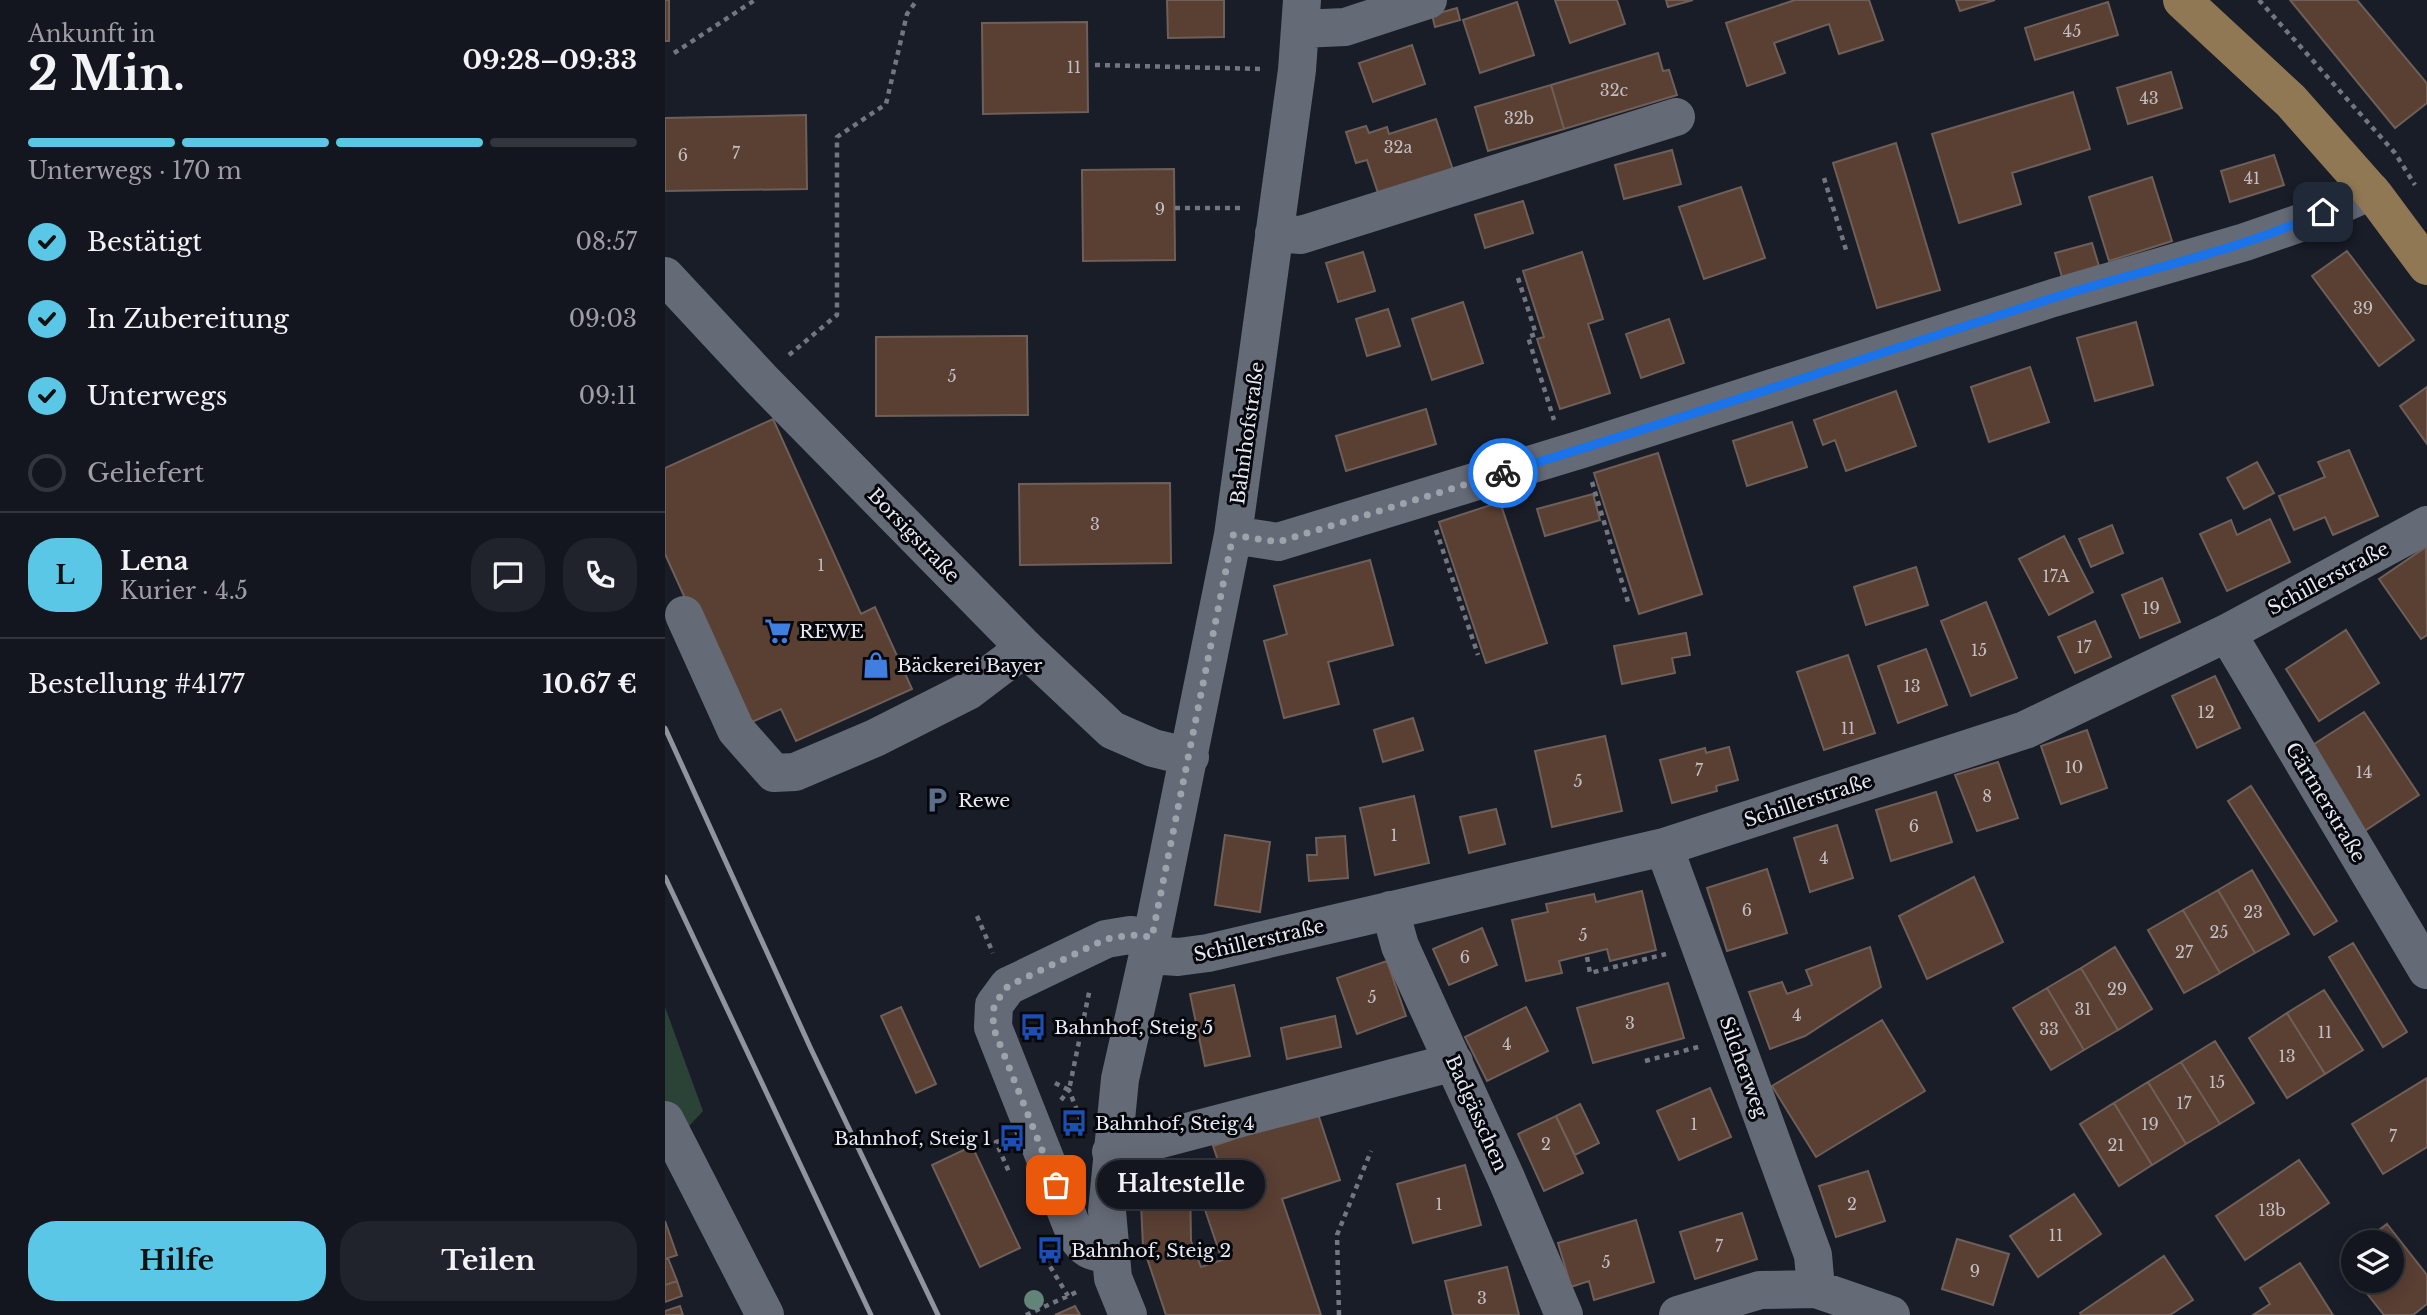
<!DOCTYPE html>
<html lang="de">
<meta charset="utf-8">
<style>
:root{--surface:#13161e;--page:#20232b;--text:#f1f3f6;--muted:#9d9fa4;--line:#32353c;--accent:#5bc7e7}
body{margin:0;font-family:"Libre Baskerville",serif;background:var(--page);color:var(--text);height:100vh;display:flex;flex-direction:column;font-size:26px;white-space:nowrap}
*{box-sizing:border-box;margin:0}
p{font-size:23px;color:var(--muted)}
.icon{flex:none;width:38px;height:38px;fill:none;stroke:currentColor;stroke-width:2;stroke-linecap:round;stroke-linejoin:round}
.map{position:relative;flex:1;overflow:hidden}
.side{display:flex;flex-direction:column;background:var(--surface);width:665px}
.side>*{flex:none}
.fabs{position:absolute;left:1676px;top:1230px;display:grid;gap:14px}
.fabs a{display:grid;place-items:center;width:63px;height:63px;border-radius:50%;background:var(--surface);box-shadow:0 4px 18px #0003,0 0 0 2px var(--line);font-size:35px}
.pin{position:absolute;display:grid;place-items:center;width:60px;height:60px;color:#fff;margin:-30px;border-radius:14px;box-shadow:0 4px 10px #0006}
.courier{position:absolute;display:grid;place-items:center;width:70px;height:70px;margin:-35px;border:5px solid #1a73e8;border-radius:50%;background:#fff;color:#222;box-shadow:0 2px 9px #0007}
.bubble{position:absolute;height:49px;border-radius:24px;background:var(--surface);box-shadow:0 4px 18px #0003,0 0 0 2px var(--line);font-size:23px;font-weight:800;line-height:49px;text-align:center}
.overview em{font-style:normal;font-weight:800}
.overview div{display:flex;flex-direction:column-reverse}
.overview{display:flex;align-items:center;justify-content:space-between;height:119px;padding:0 28px}
h1{font-size:46px;font-weight:800;line-height:52px}
.bar{display:grid;grid-template-columns:repeat(4,1fr);gap:10px 7px;align-content:center;height:84px;padding:0 28px}
.bar i{height:9px;border-radius:5px;background:var(--line)}
.bar .current{background:var(--accent)}
.bar p{grid-column:span 4}
.line{display:flex;align-items:center;gap:18px;padding:0 28px;border-top:2px solid var(--line)}
.line div{flex:1}
.round{display:grid;place-items:center;flex:none;width:74px;height:74px;border-radius:28px;background:var(--page)}
ol{padding:0 28px;list-style:none}
li{display:flex;align-items:center;gap:21px;height:77px}
li p{margin-inline-start:auto}
li .icon{padding:7px;border-radius:50%;background:var(--accent);color:#111;stroke-width:4}
li:last-child{color:var(--muted)}
li i{width:38px;height:38px;border:4px solid var(--line);border-radius:50%}
.button{display:flex;gap:14px;margin-top:auto;padding:14px 28px}
.button a{flex:1;height:80px;border-radius:28px;background:var(--accent);color:#111;font-size:28px;font-weight:800;line-height:80px;text-align:center}
.button a+a{background:var(--page);color:var(--text)}
main{display:flex;flex:1;min-height:0}
.map>svg:first-child{display:block}
</style>
<main>
<section class="side">
<div class="overview"><div><h1>2 Min.</h1><p>Ankunft in</p></div><em>09:28–09:33</em></div>
<div class="bar"><i class="current"></i><i class="current"></i><i class="current"></i><i></i><p>Unterwegs · 170 m</p></div>
<ol>
<li><svg class="icon" aria-label="check" viewBox="0 0 24 24"><path d="M5 12l5 5 9-10"/></svg>Bestätigt<p>08:57</p></li>
<li><svg class="icon" aria-label="check" viewBox="0 0 24 24"><path d="M5 12l5 5 9-10"/></svg>In Zubereitung<p>09:03</p></li>
<li><svg class="icon" aria-label="check" viewBox="0 0 24 24"><path d="M5 12l5 5 9-10"/></svg>Unterwegs<p>09:11</p></li>
<li><i></i>Geliefert</li>
</ol>
<div class="line" style="height:126px"><b class="round" style="background:var(--accent);color:#111">L</b><div><b>Lena</b><p>Kurier · 4.5</p></div><a class="round"><svg class="icon" aria-label="chat" viewBox="0 0 24 24"><path d="M4 5h16v11H9l-5 4z"/></svg></a><a class="round"><svg class="icon" aria-label="phone" viewBox="0 0 24 24"><path d="M5 4h4l2 5-3 2q2 4 5 5l2-3 5 2v4C11 20 4 13 5 4z"/></svg></a></div>
<div class="line" style="height:91px"><div>Bestellung #4177</div><b>10.67 €</b></div>
<div class="button"><a>Hilfe</a><a>Teilen</a></div>
</section>
<div class="map">
<svg width="1762" height="1315" viewBox="0 0 1762 1315">
<rect width="100%" height="100%" fill="#191d28"/>
<path fill="#2b4237" d="M0,1007L38,1111L0,1152Z"/>
<path fill="#5a3f33" stroke="#6e5f58" stroke-width="2" d="M0,0H4V41H0Z
M502,0H559V37L503,38Z
M890,0H952L960,24L905,43Z
M1001,0H1028L1003,7Z
M1130,0H1204L1218,40L1174,54L1164,24L1109,43L1120,73L1082,86L1061,23Z
M1291,0H1330L1295,11Z
M1625,0H1692L1760,81L1762,84V103L1730,128Z
M852,2L869,55L815,73L798,20Z
M1443,2L1453,35L1370,60L1360,28Z
M792,8L795,20L770,27L767,15Z
M422,22L423,112L318,114L317,23Z
M747,45L760,84L708,102L694,63Z
M993,53L998,71L1004,70L1012,95L899,129L886,85Z
M1506,72L1517,108L1463,124L1452,88Z
M886,85L899,129L823,151L810,107Z
M1408,92L1425,149L1347,173L1356,204L1294,223L1267,134Z
M141,115L142,189L0,191V118Z
M771,119L788,170L713,193L702,160L691,163L681,132L701,126L704,133L722,127L724,134Z
M1231,143L1275,290L1212,308L1168,163Z
M1007,150L1016,184L959,199L950,165Z
M1609,155L1619,185L1565,202L1556,171Z
M509,169L510,260L418,261L417,170Z
M1487,177L1507,241L1444,261L1424,197Z
M1076,187L1100,258L1039,279L1014,207Z
M858,201L868,233L820,248L810,215Z
M1427,243L1434,266L1397,277L1390,253Z
M1682,251L1749,340L1714,366L1647,276Z
M698,252L710,291L673,302L661,263Z
M917,252L938,319L923,324L945,393L895,409L872,339L879,337L858,271Z
M798,302L818,363L767,380L747,319Z
M723,309L735,346L702,356L691,319Z
M1004,319L1019,363L976,378L961,334Z
M1471,322L1488,385L1430,401L1412,338Z
M362,336L363,415L211,416V337Z
M1365,367L1384,422L1324,442L1306,387Z
M1762,387V444L1735,406Z
M1231,391L1251,446L1181,471L1170,440L1158,445L1149,420Z
M761,409L771,444L681,471L671,436Z
M108,419L196,614L210,607L247,689L131,741L116,709L78,726L0,554V468Z
M1127,422L1142,467L1082,486L1068,441Z
M1684,450L1713,516L1668,535L1660,517L1629,530L1614,496L1660,477L1653,462Z
M993,453L1037,594L974,614L929,473Z
M1592,462L1609,493L1579,509L1562,478Z
M505,483L506,563L355,565L354,484Z
M928,494L935,520L880,536L872,509Z
M835,502L882,643L821,663L774,522Z
M1605,519L1625,562L1562,591L1535,534L1566,520L1572,535Z
M1447,525L1458,553L1426,567L1414,539Z
M1399,536L1428,592L1384,615L1354,559Z
M1761,547L1762,635L1756,639L1714,579Z
M705,560L728,645L663,662L674,704L619,718L599,641L622,634L609,586Z
M1251,567L1263,605L1201,625L1189,587Z
M1497,578L1515,622L1475,638L1457,595Z
M1321,602L1352,678L1306,696L1276,621Z
M1430,621L1446,657L1410,673L1393,637Z
M1681,630L1714,683L1654,721L1621,669Z
M1021,633L1025,655L1007,658L1010,673L957,684L949,646Z
M1261,649L1282,705L1233,723L1213,666Z
M1183,655L1210,733L1159,750L1132,672Z
M1550,676L1575,728L1532,748L1507,696Z
M1699,712L1754,795L1698,832L1643,748Z
M748,718L758,750L718,762L709,730Z
M1422,730L1442,788L1396,804L1376,746Z
M940,736L957,811L887,827L870,751Z
M1064,747L1073,780L1051,786L1052,791L1007,803L995,760L1040,748L1041,753Z
M1333,762L1353,818L1312,831L1290,775Z
M1586,786L1672,921L1649,935L1563,801Z
M1271,792L1287,842L1226,861L1211,810Z
M749,796L764,863L710,875L695,808Z
M831,809L840,844L804,853L795,817Z
M1172,825L1188,878L1145,892L1129,838Z
M560,835L605,842L595,912L550,905Z
M680,836L683,878L644,881L642,855H652L651,838Z
M1102,869L1122,933L1062,951L1042,888Z
M1587,870L1624,934L1590,953L1553,890Z
M1309,877L1338,942L1262,979L1234,916Z
M1553,890L1590,953L1555,973L1518,910Z
M977,891L991,950L945,961L942,949L894,961L897,973L861,981L847,920L883,912L881,904L929,894L931,902Z
M1518,910L1555,973L1519,993L1483,930Z
M817,928L832,965L784,985L768,949Z
M1688,943L1742,1032L1718,1047L1664,957Z
M1205,947L1216,987L1140,1036L1105,1049L1084,992L1117,982L1122,994L1147,985L1141,970Z
M1450,947L1487,1009L1453,1030L1416,968Z
M722,961L741,1016L692,1034L672,978Z
M1416,968L1453,1030L1419,1050L1382,988Z
M1003,983L1019,1038L928,1063L912,1008Z
M569,985L585,1056L540,1066L525,994Z
M1382,988L1419,1050L1386,1070L1348,1008Z
M1659,990L1698,1050L1660,1074L1622,1013Z
M236,1007L271,1084L251,1093L216,1016Z
M861,1007L883,1051L822,1081L800,1037Z
M1622,1013L1660,1074L1622,1098L1584,1038Z
M670,1016L676,1047L622,1059L616,1028Z
M1217,1020L1260,1091L1151,1157L1107,1086Z
M1550,1041L1589,1103L1555,1124L1516,1062Z
M1516,1062L1555,1124L1521,1144L1483,1082Z
M1762,1078V1147L1718,1174L1687,1124Z
M1483,1082L1521,1144L1487,1165L1449,1103Z
M1045,1088L1066,1137L1014,1160L992,1111Z
M1449,1103L1487,1165L1454,1186L1415,1124Z
M915,1104L934,1143L910,1155L891,1116Z
M652,1111L675,1180L617,1199L656,1315H501L478,1246L475,1182L525,1180L526,1241L536,1267L557,1260L537,1201L564,1193L548,1146Z
M891,1116L918,1173L879,1191L853,1134Z
M307,1146L355,1248L315,1267L267,1165Z
M1634,1160L1664,1203L1580,1260L1551,1216Z
M800,1165L816,1225L748,1243L732,1184Z
M1203,1171L1220,1221L1171,1237L1154,1186Z
M1409,1194L1436,1234L1373,1277L1345,1236Z
M1077,1213L1092,1259L1030,1279L1015,1232Z
M971,1220L989,1282L929,1300L924,1281L906,1287L893,1243Z
M0,1221L12,1255L0,1259Z
M1722,1224L1762,1275V1304L1748,1315H1719L1692,1281H1727V1242H1698Z
M1292,1239L1344,1254L1328,1305L1277,1289Z
M1689,1250V1276L1676,1259Z
M1499,1256L1528,1300L1505,1315H1416L1415,1313Z
M3,1258L12,1281L0,1285V1259Z
M1635,1263L1668,1315H1588L1605,1304L1595,1288Z
M842,1267L854,1315H788L780,1281Z
M12,1281L17,1296L0,1302V1285Z
M15,1306L18,1315H0V1311Z
M410,1306L415,1315H390Z"/>
<g fill="none" stroke-linecap="round" stroke-linejoin="round">
<path stroke="#737680" stroke-width="4.5" stroke-dasharray="5 5" stroke-linecap="butt" d="M1594,0L1730,153L1750,185
M9,53L90,0
M430,65L597,69
M1159,178L1182,253
M510,208H579
M853,278L871,334L863,337L889,420
M124,355L172,315V137L221,104L242,14L252,0
M927,482L963,602
M771,530L813,655
M312,916L328,953
M922,957L925,973L1001,954
M980,1061L1037,1046
M390,1083L404,1090L425,988
M396,1100L404,1090L415,1118L412,1120
M335,1141L331,1142L344,1172
M380,1258L403,1296
M361,1315L414,1291
M674,1315L672,1235L706,1151"/>
<path stroke="#656a77" stroke-width="38" d="M636,29L680,27L763,0
M609,233L636,235L1011,117
M0,276L96,379L360,648L447,730L488,748L525,757
M568,535L613,542L917,449L1388,298L1580,242L1635,223L1706,191
M19,615L71,730L109,773L130,772L210,738L303,691L360,648
M1562,633L1762,970
M999,847L1148,1255L1151,1289
M725,910L735,946L841,1178L899,1315
M484,955L513,957L543,953L999,847L1360,730L1562,633L1762,525
M0,1120L100,1315
M446,1152L789,1062
M445,1253C427,1254 419,1249 410,1234L328,1027L329,1005L343,986L441,939L465,935L487,937
M463,1315L448,1278L442,1211L455,1079L487,937L568,535L632,70L637,0
M1013,1315L1095,1290L1151,1289L1226,1315"/>
<path stroke="#917854" stroke-width="38" d="M1517,0L1626,101L1710,196L1762,266"/>
<path stroke="#90949d" stroke-width="5" d="M0,728L146,1049L273,1315
M0,877L206,1315"/>
</g>
<circle fill="#638579" cx="369" cy="1300" r="10"/>
<g fill="none" stroke-linecap="round" stroke-linejoin="round">
<path stroke="#9ea2ab" stroke-width="7" stroke-dasharray="0 12.6" d="M391,1185L328,1027L329,1005L343,986L441,939L465,935L487,937L568,535L613,542L838,473"/>
<path stroke="#1a73e8" stroke-width="9" d="M838,473C1021,417 1203,357 1385,299C1476,270 1572,252 1658,212"/>
</g>
<defs>
<symbol id="supermarket-bare" viewBox="-9 -9 18 18"><path d="M-6-5.5h2.5l.6 2H6L4.5 2H-2.5L-4.4-4H-6ZM-1.5 3.2a1.3 1.3 0 1 0 .1 0ZM3 3.2a1.3 1.3 0 1 0 .1 0Z" fill="#3f7fe0" stroke="#06070c" stroke-width="2.5" paint-order="stroke"/></symbol>
<symbol id="shop-bare" viewBox="-9 -9 18 18"><path d="M-5-2.5h2.3a2.7 3.5 0 0 1 5.4 0H5L5.5 6h-11ZM-1.5-2.5h3a1.5 2.3 0 0 0-3 0Z" fill="#3f7fe0" stroke="#06070c" stroke-width="2.5" paint-order="stroke"/></symbol>
<symbol id="parking-bare" viewBox="-9 -9 18 18"><path d="M-3.5-5.5H1a3.5 3.5 0 0 1 0 7H-1V5.5H-3.5ZM-1-3.4V-.6H.8a1.4 1.4 0 0 0 0-2.8Z" fill="#5c6f8a" stroke="#06070c" stroke-width="2.5" paint-order="stroke"/></symbol>
<symbol id="bus-bare" viewBox="-9 -9 18 18"><path d="M-5-6H5V4H4V6H2V4H-2V6H-4V4H-5ZM-3.5-4V0h7V-4ZM-3.5 1.2v1.5H-2V1.2ZM2 1.2v1.5H3.5V1.2Z" fill="#1a4fb4" stroke="#06070c" stroke-width="2.5" paint-order="stroke"/></symbol>
</defs>
<g fill-rule="evenodd">
<use href="#supermarket-bare" x="94" y="612" width="38" height="38"/>
<use href="#shop-bare" x="192" y="646" width="38" height="38"/>
<use href="#parking-bare" x="253" y="781" width="38" height="38"/>
<use href="#bus-bare" x="349" y="1008" width="38" height="38"/>
<use href="#bus-bare" x="390" y="1104" width="38" height="38"/>
<use href="#bus-bare" x="328" y="1119" width="38" height="38"/>
<use href="#bus-bare" x="366" y="1231" width="38" height="38"/>
</g>
<g text-anchor="middle" stroke-width="6" stroke-linejoin="round" paint-order="stroke">
<g font-size="16" fill="#c3bec2">
<text x="1407" y="37">45</text>
<text x="409" y="73">11</text>
<text x="949" y="96">32c</text>
<text x="1484" y="104">43</text>
<text x="854" y="124">32b</text>
<text x="733" y="153">32a</text>
<text x="71" y="159">7</text>
<text x="18" y="161">6</text>
<text x="1587" y="184">41</text>
<text x="495" y="215">9</text>
<text x="1698" y="314">39</text>
<text x="287" y="382">5</text>
<text x="430" y="530">3</text>
<text x="156" y="571">1</text>
<text x="1391" y="582">17A</text>
<text x="1486" y="614">19</text>
<text x="1419" y="653">17</text>
<text x="1314" y="656">15</text>
<text x="1247" y="692">13</text>
<text x="1541" y="718">12</text>
<text x="1183" y="734">11</text>
<text x="1409" y="773">10</text>
<text x="1034" y="776">7</text>
<text x="1699" y="778">14</text>
<text x="913" y="787">5</text>
<text x="1322" y="802">8</text>
<text x="1249" y="832">6</text>
<text x="729" y="841">1</text>
<text x="1159" y="864">4</text>
<text x="1082" y="916">6</text>
<text x="1588" y="918">23</text>
<text x="1554" y="938">25</text>
<text x="918" y="941">5</text>
<text x="1519" y="958">27</text>
<text x="800" y="963">6</text>
<text x="1452" y="995">29</text>
<text x="707" y="1003">5</text>
<text x="1418" y="1015">31</text>
<text x="1132" y="1021">4</text>
<text x="965" y="1029">3</text>
<text x="1384" y="1035">33</text>
<text x="1660" y="1038">11</text>
<text x="842" y="1050">4</text>
<text x="1622" y="1062">13</text>
<text x="1552" y="1088">15</text>
<text x="1519" y="1109">17</text>
<text x="1029" y="1130">1</text>
<text x="1485" y="1130">19</text>
<text x="1728" y="1142">7</text>
<text x="881" y="1150">2</text>
<text x="1451" y="1151">21</text>
<text x="774" y="1210">1</text>
<text x="1187" y="1210">2</text>
<text x="1607" y="1216">13b</text>
<text x="1391" y="1241">11</text>
<text x="1054" y="1252">7</text>
<text x="941" y="1268">5</text>
<text x="1310" y="1277">9</text>
<text x="817" y="1304">3</text>
</g>
<g font-size="19" fill="#e6e9f1" stroke="#06070c">
<text transform="translate(582 433) rotate(-82)" y="7">Bahnhofstraße</text>
<text transform="translate(249 535) rotate(46)" y="7">Borsigstraße</text>
<text transform="translate(1663 578) rotate(-28)" y="7">Schillerstraße</text>
<text transform="translate(1143 800) rotate(-18)" y="7">Schillerstraße</text>
<text transform="translate(1661 802) rotate(59)" y="7">Gärtnerstraße</text>
<text transform="translate(594 940) rotate(-13)" y="7">Schillerstraße</text>
<text transform="translate(1079 1067) rotate(70)" y="7">Silcherweg</text>
<text transform="translate(812 1113) rotate(66)" y="7">Badgässchen</text>
</g>
<g font-size="19" fill="#e6e9f1" stroke="#06070c" text-anchor="start">
<text x="134" y="638">REWE</text>
<text x="232" y="672">Bäckerei Bayer</text>
<text x="293" y="807">Rewe</text>
<text x="389" y="1034">Bahnhof, Steig 5</text>
<text x="430" y="1130">Bahnhof, Steig 4</text>
<text x="326" y="1145" text-anchor="end">Bahnhof, Steig 1</text>
<text x="406" y="1257">Bahnhof, Steig 2</text>
</g>
</g>
</svg>
<div class="fabs">
<a><svg class="icon" aria-label="layers" viewBox="0 0 24 24"><path d="M12 4l9 5-9 5-9-5zM3 14l9 5 9-5"/></svg></a>
</div>
<div class="pin" style="left:391px;top:1185px;background:#ea580c"><svg class="icon" aria-label="bag" viewBox="0 0 24 24"><path d="M5 8h14l-1 12H6zM9 8a3 3 0 0 1 6 0"/></svg></div>
<div class="pin" style="left:1658px;top:212px;background:#1f2937"><svg class="icon" aria-label="home" viewBox="0 0 24 24"><path d="M3 11l9-7 9 7M6 9v11h12V9"/></svg></div>
<div class="courier" style="left:838px;top:473px"><svg class="icon" aria-label="bike" viewBox="0 0 24 24"><circle cx="6" cy="16" r="4"/><circle cx="18" cy="16" r="4"/><path d="M6 16l4-8h5l3 8M10 8l3 8H6M13 5h3"/></svg></div>
<div class="bubble" style="left:432px;top:1160px;width:168px">Haltestelle</div>
</div>
</main>
